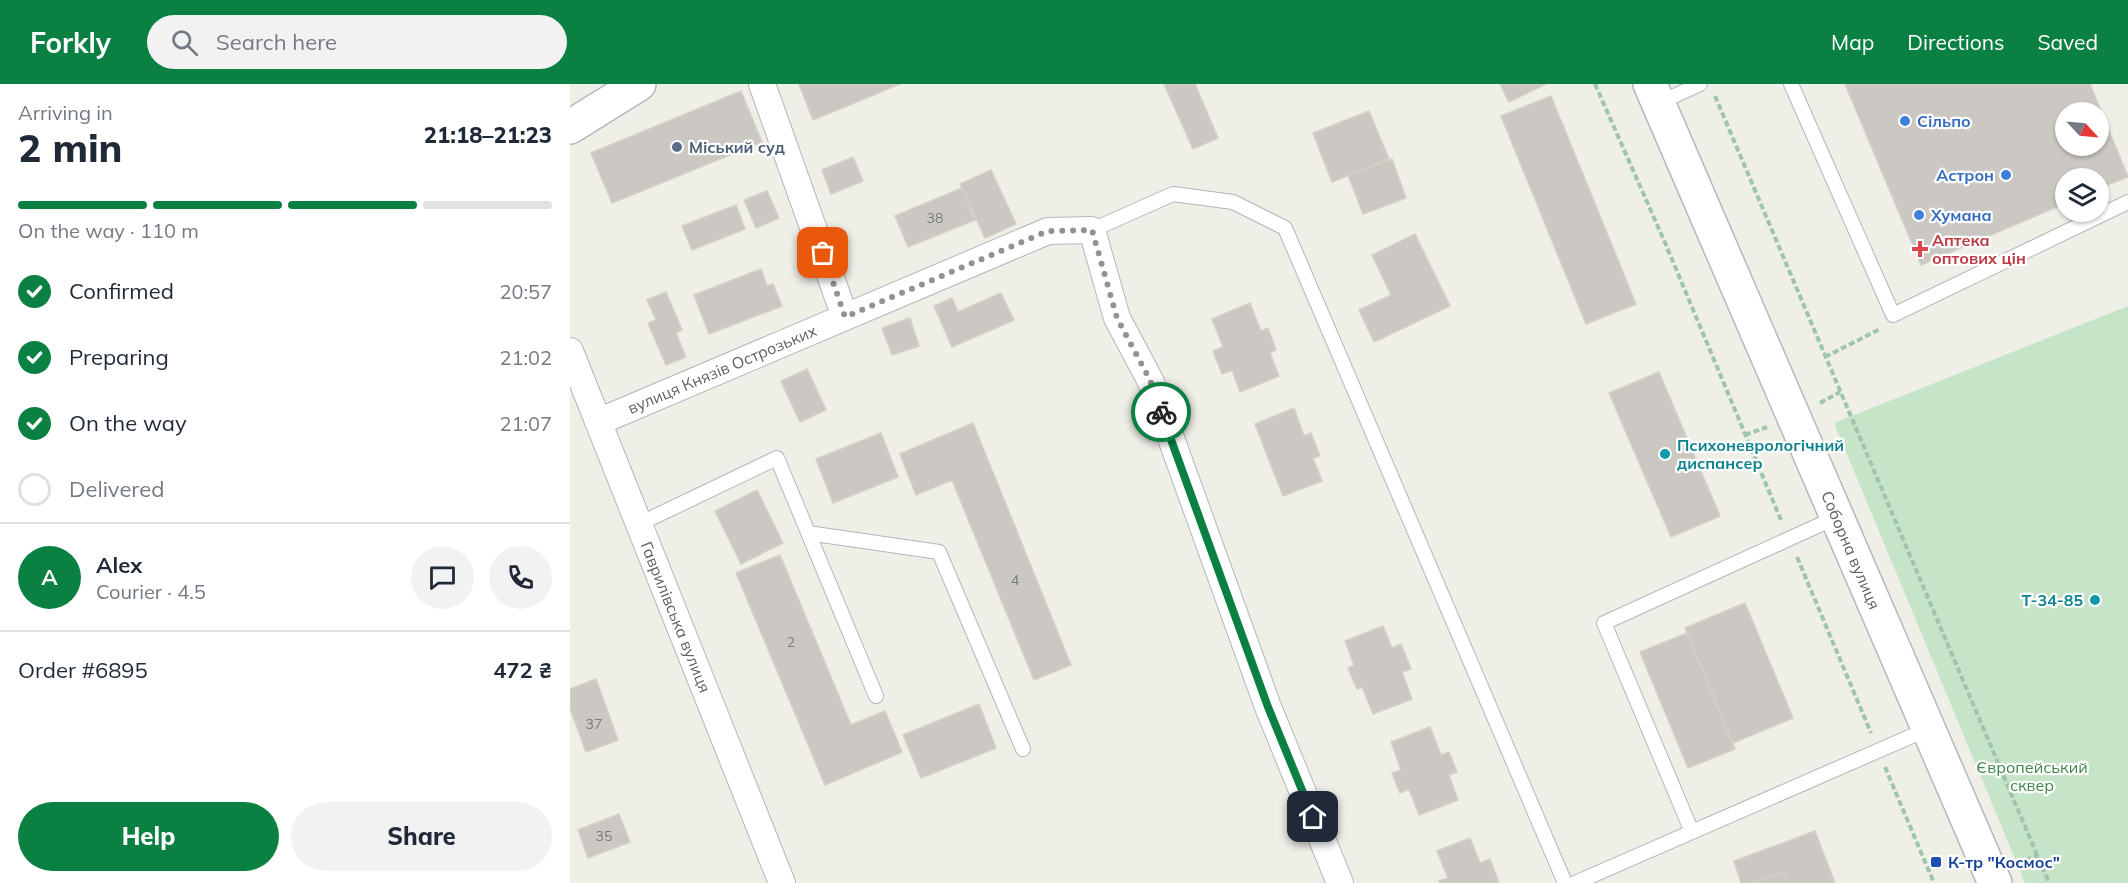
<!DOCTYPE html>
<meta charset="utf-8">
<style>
:root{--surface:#fff;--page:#f2f2f3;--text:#1f2937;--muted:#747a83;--line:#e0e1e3;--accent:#0b8043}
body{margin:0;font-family:Mulish,sans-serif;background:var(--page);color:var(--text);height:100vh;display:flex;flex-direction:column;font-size:22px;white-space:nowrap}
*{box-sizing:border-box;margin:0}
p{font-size:20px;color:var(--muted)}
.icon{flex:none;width:33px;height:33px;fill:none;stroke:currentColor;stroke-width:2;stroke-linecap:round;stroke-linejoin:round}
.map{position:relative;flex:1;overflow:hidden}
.details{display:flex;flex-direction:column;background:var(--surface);width:570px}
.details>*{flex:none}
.needle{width:39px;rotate:116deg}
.tools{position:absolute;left:1485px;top:18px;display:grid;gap:12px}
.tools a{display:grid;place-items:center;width:54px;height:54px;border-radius:50%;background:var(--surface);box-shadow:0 2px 4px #0004;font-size:30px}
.pin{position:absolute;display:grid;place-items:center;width:51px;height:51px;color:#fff;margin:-26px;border-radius:12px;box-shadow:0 3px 9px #0006}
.courier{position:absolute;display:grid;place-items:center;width:60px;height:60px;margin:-30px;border:4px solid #0b8043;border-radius:50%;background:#fff;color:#222;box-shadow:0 2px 8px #0007}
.overview em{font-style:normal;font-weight:800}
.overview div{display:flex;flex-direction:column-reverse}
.overview{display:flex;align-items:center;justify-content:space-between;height:102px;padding:0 18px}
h1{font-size:39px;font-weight:800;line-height:45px}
.bar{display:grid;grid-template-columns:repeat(4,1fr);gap:9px 6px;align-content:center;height:72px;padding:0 18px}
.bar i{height:8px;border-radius:4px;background:var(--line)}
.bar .active{background:var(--accent)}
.bar p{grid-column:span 4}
.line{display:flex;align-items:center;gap:15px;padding:0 18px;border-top:2px solid var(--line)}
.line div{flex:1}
.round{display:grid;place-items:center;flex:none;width:63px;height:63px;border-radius:32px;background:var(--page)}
ol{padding:0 18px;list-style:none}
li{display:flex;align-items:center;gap:18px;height:66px}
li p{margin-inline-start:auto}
li .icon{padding:6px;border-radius:50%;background:var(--accent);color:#fff;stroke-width:4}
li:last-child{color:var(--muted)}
li i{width:33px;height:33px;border:3px solid var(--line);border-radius:50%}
.cta{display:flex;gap:12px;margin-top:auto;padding:12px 18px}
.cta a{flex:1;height:69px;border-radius:36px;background:var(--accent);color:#fff;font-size:24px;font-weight:800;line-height:69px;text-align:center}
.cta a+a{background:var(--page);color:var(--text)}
header{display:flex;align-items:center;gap:36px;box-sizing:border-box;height:84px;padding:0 30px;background:var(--accent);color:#fff}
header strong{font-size:28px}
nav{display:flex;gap:33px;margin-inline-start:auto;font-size:21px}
.search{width:420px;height:54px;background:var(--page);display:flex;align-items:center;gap:15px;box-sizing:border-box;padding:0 21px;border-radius:33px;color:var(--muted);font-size:22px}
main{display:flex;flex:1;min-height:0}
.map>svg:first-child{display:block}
</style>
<header>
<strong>Forkly</strong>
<div class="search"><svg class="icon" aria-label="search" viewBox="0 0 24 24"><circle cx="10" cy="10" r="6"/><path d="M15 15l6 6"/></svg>Search here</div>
<nav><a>Map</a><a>Directions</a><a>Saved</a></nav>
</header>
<main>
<section class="details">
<div class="overview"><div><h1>2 min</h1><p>Arriving in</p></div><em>21:18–21:23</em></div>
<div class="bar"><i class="active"></i><i class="active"></i><i class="active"></i><i></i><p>On the way · 110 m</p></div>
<ol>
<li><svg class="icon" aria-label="check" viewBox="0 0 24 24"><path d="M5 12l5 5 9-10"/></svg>Confirmed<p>20:57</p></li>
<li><svg class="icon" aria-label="check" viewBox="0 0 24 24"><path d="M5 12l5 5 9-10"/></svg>Preparing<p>21:02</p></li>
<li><svg class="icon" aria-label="check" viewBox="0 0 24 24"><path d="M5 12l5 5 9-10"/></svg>On the way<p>21:07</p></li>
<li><i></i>Delivered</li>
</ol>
<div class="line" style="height:108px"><b class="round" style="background:var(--accent);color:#fff">A</b><div><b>Alex</b><p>Courier · 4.5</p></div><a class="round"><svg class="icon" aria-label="chat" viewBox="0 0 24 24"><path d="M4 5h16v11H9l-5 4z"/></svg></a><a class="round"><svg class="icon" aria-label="phone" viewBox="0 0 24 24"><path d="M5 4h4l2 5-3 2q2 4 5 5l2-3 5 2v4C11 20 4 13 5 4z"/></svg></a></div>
<div class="line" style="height:78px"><div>Order #6895</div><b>472 ₴</b></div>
<div class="cta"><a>Help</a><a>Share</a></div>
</section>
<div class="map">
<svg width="1558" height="799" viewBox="0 0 1558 799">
<rect width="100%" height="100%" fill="#efeee7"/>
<path fill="#c6e4c8" d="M1558,222V799H1455L1264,339Z"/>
<path fill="#cbc8c4" stroke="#d3d0c6" stroke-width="1.5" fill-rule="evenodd" d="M229,0H330L243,36Z
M594,0H625L648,54L623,65Z
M930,0H976L939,18Z
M1275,0H1520L1558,93L1528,105V94H1496V119L1351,181ZM1496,28H1528V62H1496Z
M171,7L192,58L42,119L21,69Z
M981,12L1066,220L1016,240L931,32Z
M799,27L819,75L762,98L743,49Z
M283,73L293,97L261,110L252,86Z
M822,75L836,114L793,130L778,91Z
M421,86L446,140L415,154L390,100Z
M392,104L405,136L338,163L325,132Z
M197,107L209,134L186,144L174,116Z
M166,121L175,145L122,166L112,142Z
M845,150L880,222L804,258L789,226L821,211L802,171Z
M191,185L197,202L203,200L212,222L139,250L124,211Z
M96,208L112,246L106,249L116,273L96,281L78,239L86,236L77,216Z
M431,209L444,236L382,263L364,222L382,214L388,228Z
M680,219L691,247L698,244L706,266L700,269L709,292L670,308L662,286L652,290L643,267L653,263L642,235Z
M340,234L349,262L322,271L312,244Z
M237,285L256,326L230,338L211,297Z
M1089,288L1150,432L1101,453L1039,309Z
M724,324L734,352L741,349L750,372L743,374L752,397L713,412L685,340Z
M403,339L501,581L464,596L382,396L346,411L330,370Z
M311,349L328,393L263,419L246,375Z
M187,406L213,459L171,480L145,427Z
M210,471L281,641L315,627L332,668L255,701L166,489Z
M1175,519L1223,634L1163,659L1115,544Z
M813,542L822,564L831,560L841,585L832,588L842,615L803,630L792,603L787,605L778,584L784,581L775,557Z
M1117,549L1165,665L1118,684L1070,568Z
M26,595L48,656L16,668L0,624V605Z
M409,620L426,664L351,694L333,651Z
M860,643L871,671L879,668L887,688L879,691L888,716L849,731L839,705L830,709L822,689L831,686L821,658Z
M49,730L60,758L18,774L8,746Z
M1245,747L1265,799H1218L1214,788L1184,799H1171L1164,777Z
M900,754L910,779L920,775L929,799H870L869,797L878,794L867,767Z
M1214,788L1218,799H1184Z"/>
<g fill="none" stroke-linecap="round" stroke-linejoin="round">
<defs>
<path id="lane" d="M1221,0L1323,231L1558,118
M1089,19L1130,0
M522,146L603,110L663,118L715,144L995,799
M69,440L207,374L306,612
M238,449L369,468L453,665
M1122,748L1034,539L1267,433
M1005,799L1358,645"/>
<path id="street" d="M192,0L275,233
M0,267L212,799
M28,338L478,147L522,146L547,234L580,296L698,623L770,799"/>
<path id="secondary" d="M1080,0L1425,799
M0,43L69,0"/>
</defs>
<use href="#lane" stroke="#b4b6ba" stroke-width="16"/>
<use href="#street" stroke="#b4b6ba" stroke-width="28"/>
<use href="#secondary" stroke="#b5b8bd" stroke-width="36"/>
<path stroke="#9fc5ad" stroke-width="4" stroke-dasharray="6 3" stroke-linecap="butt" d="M1025,0L1096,161L1211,436
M1145,12L1479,799
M1255,273L1310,245
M1250,319L1270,308
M1175,351L1197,343
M1227,473L1301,649
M1315,683L1364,799
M1447,779L1469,771"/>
<use href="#lane" stroke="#fff" stroke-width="14"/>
<use href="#street" stroke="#fff" stroke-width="26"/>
<use href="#secondary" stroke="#fff" stroke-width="33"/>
</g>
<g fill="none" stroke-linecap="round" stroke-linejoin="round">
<path stroke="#919293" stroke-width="6" stroke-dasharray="0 10.8" d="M253,169L275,233L478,147L522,146L547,234L580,296L591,328"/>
<path stroke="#0b8043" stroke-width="8" d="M591,328L698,623L743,733"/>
</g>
<g fill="#3f7fe0" stroke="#fff" stroke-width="2">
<circle cx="1335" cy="37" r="6"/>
<circle cx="1436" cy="91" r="6"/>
<circle cx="1349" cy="131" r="6"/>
</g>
<circle fill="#5c6f8a" stroke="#fff" stroke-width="2" cx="107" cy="63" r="6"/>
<path fill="#e0444e" stroke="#fff" stroke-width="2" d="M1347 156h6v6h6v6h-6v6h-6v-6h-6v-6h6z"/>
<g fill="#0f9aa8" stroke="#fff" stroke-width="2">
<circle cx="1095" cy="370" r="6"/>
<circle cx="1525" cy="516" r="6"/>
</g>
<rect fill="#1a4fb4" stroke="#fff" stroke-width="2" x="1360" y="772" width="12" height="12" rx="3"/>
<g text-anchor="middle" stroke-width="4.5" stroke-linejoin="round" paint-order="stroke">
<g font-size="14" fill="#797b7e">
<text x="365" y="139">38</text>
<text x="445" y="501">4</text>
<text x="221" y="563">2</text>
<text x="24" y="645">37</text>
<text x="34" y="757">35</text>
</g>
<g font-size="16" font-weight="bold" fill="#366cbe" stroke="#fff" text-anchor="start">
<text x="1347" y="43">Сільпо</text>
<text x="1424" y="97" text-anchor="end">Астрон</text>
<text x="1361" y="137">Хумана</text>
</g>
<g font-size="16" font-weight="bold" fill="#4e5e75" stroke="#fff" text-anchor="start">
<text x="119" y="69">Міський суд</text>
</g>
<g font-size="16" font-weight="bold" fill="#be3a42" stroke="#fff" text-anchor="start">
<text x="1362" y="162">Аптека<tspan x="1362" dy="18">оптових цін</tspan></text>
</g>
<g font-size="16" fill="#5e6166" stroke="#fff">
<text transform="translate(152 285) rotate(-23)" y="6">вулиця Князів Острозьких</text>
<text transform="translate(1281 466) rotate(67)" y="6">Соборна вулиця</text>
<text transform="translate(106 533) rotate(68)" y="6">Гаврилівська вулиця</text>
</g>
<g font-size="16" font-weight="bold" fill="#0d838f" stroke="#fff" text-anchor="start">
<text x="1107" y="367">Психоневрологічний<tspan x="1107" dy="18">диспансер</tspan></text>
<text x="1513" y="522" text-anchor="end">Т-34-85</text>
</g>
<g font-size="16" fill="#3e8546" stroke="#fff">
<text x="1462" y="689">Європейський<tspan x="1462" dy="18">сквер</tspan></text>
</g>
<g font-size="16" font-weight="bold" fill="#164399" stroke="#fff" text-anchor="start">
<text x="1378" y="784">К-тр "Космос"</text>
</g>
</g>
</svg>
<div class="tools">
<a><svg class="needle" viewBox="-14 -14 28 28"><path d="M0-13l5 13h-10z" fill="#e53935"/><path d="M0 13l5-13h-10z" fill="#747a83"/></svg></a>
<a><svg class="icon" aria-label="layers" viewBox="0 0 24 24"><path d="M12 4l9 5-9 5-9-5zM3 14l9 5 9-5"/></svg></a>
</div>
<div class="pin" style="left:253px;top:169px;background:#ea580c"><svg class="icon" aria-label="bag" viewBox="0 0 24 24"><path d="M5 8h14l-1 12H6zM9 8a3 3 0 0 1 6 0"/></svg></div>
<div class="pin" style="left:743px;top:733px;background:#1f2937"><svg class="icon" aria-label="home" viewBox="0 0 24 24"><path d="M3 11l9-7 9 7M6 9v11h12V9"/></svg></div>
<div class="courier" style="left:591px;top:328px"><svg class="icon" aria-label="bike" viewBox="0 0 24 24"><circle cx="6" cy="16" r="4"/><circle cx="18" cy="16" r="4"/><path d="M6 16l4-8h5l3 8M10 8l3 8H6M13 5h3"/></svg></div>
</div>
</main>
